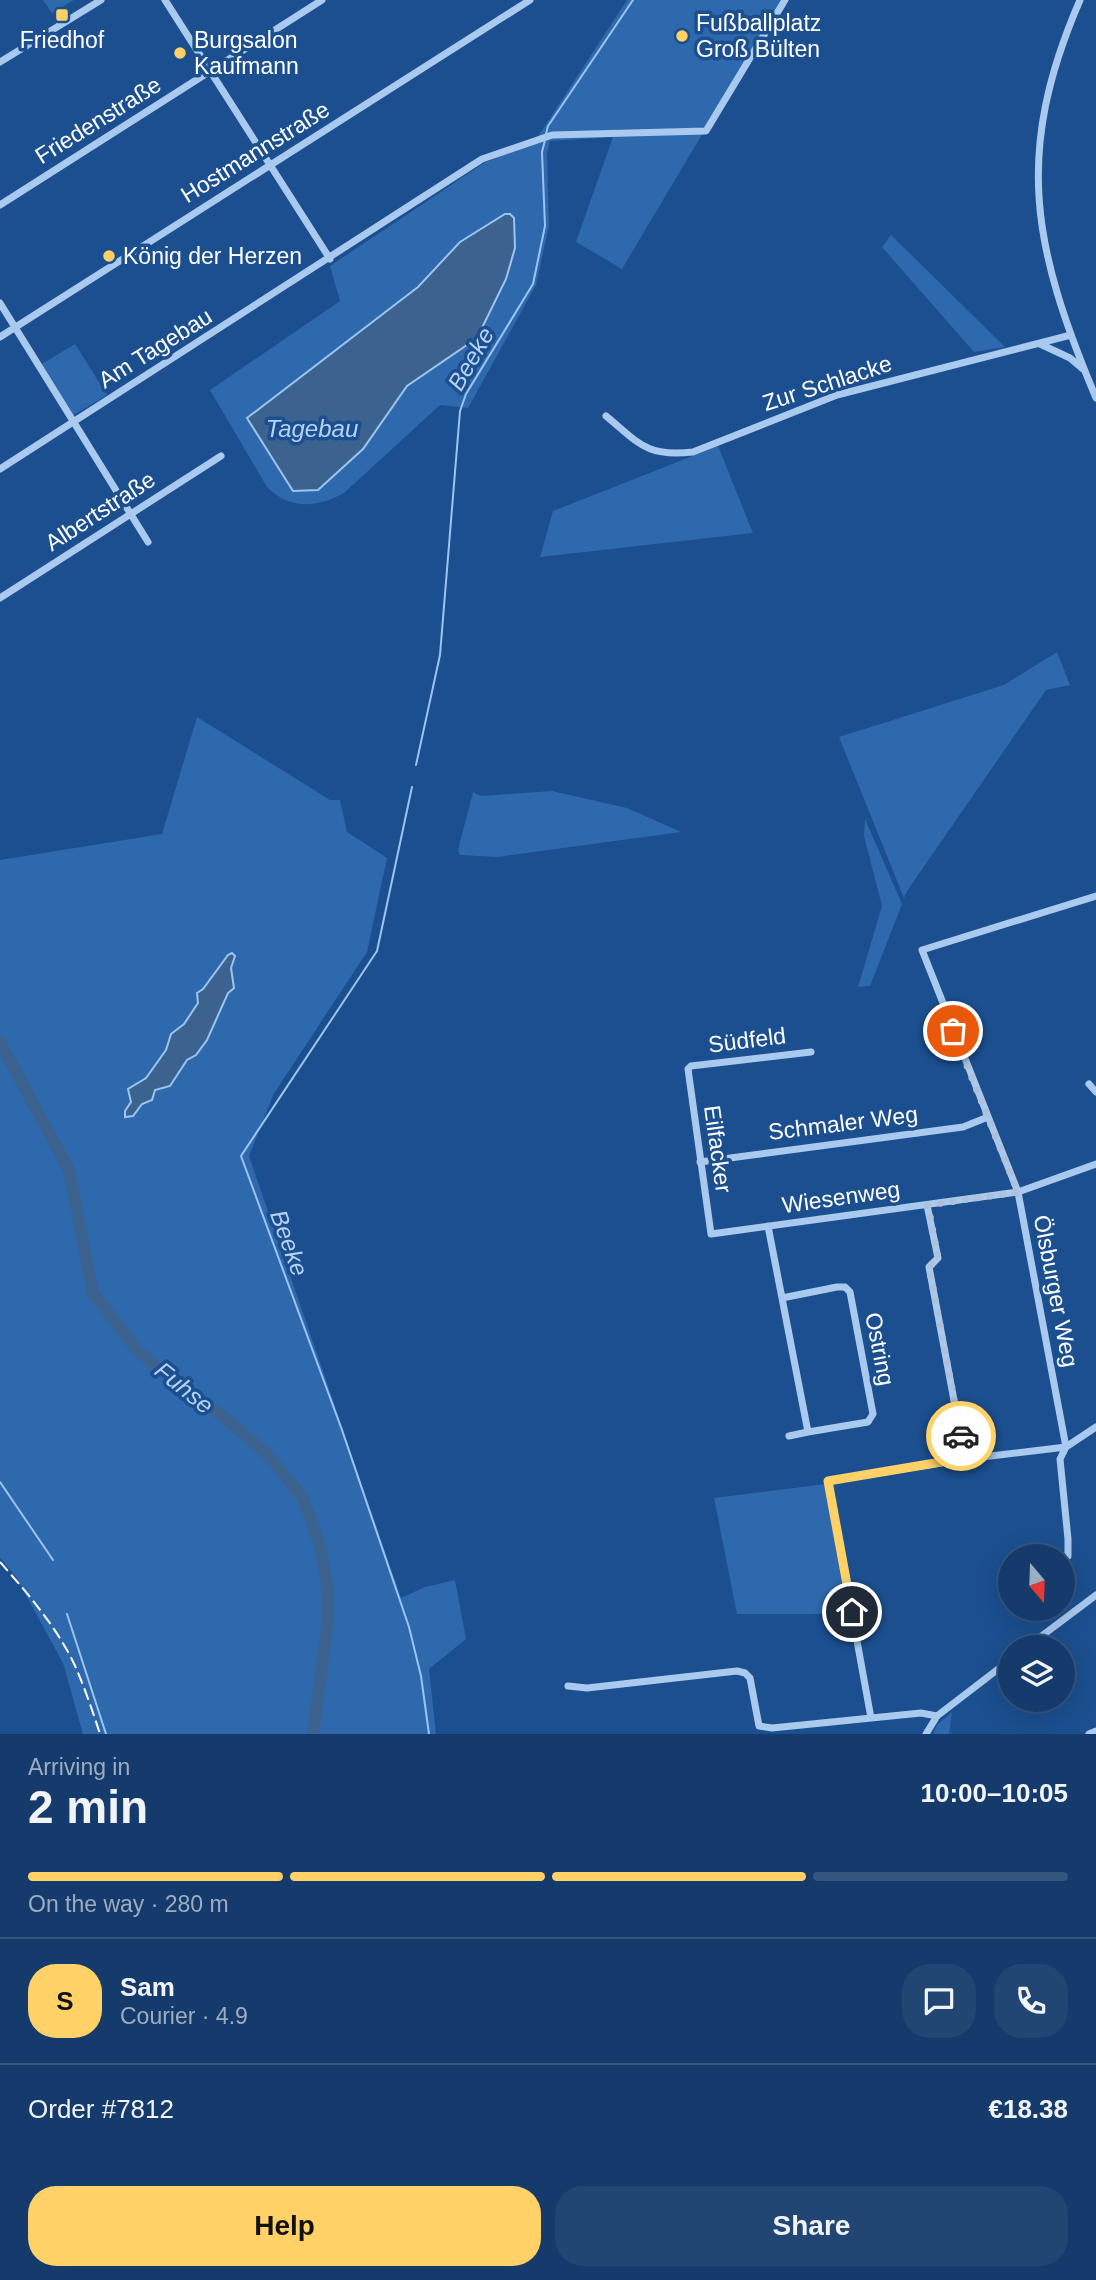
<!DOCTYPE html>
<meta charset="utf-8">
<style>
:root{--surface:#143b6b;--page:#214673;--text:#f1f3f6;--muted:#9dadc1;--line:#33557e;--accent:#ffd166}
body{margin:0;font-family:Helvetica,sans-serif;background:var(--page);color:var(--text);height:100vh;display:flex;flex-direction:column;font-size:26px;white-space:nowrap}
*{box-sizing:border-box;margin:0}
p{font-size:23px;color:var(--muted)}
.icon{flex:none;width:38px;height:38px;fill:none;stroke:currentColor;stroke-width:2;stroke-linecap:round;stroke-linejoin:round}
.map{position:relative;height:1734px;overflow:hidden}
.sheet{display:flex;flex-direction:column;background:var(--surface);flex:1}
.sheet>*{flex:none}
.needle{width:46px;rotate:161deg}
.controls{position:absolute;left:998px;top:1544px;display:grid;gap:14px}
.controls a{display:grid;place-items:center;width:77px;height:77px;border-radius:50%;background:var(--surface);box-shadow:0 7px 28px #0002,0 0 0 2px var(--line);font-size:35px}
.pin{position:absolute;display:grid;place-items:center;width:60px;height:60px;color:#fff;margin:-30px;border:4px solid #fff;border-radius:50%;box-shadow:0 2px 7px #0007}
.courier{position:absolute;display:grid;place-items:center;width:70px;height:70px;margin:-35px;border:5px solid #ffd166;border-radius:50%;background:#fff;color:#222;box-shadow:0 2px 9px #0007}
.summary em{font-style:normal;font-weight:600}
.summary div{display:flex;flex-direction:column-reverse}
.summary{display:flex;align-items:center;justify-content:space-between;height:119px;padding:0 28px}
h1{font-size:46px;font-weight:600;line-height:52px}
.bar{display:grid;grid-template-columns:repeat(4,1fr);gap:10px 7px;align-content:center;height:84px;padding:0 28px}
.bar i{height:9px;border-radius:5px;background:var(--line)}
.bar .current{background:var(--accent)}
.bar p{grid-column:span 4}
.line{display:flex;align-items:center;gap:18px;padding:0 28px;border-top:2px solid var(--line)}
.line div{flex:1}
.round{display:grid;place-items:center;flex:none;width:74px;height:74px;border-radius:28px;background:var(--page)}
.cta{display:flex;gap:14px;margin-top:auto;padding:14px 28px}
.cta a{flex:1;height:80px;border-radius:28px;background:var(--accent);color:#111;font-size:28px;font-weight:600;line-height:80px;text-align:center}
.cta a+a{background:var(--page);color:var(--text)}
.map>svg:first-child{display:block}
</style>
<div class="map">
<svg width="1096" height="1734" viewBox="0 0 1096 1734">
<rect width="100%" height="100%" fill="#1b4f8f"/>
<path fill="#2e69ad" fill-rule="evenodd" d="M43,0H74L52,13Z
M627,0H782L622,269L576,242L613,137L550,141L547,153L549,226L536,285L468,408L440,405L344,493C317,508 290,510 267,487L210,390L340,301L330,266L484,163L535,141ZM505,214H511L441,362L407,386L363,449L293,491L247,418L418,287L460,242Z
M891,235L1005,347L974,352L882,247Z
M75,344L107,395L72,416L40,365Z
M718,446L753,533L540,557L553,511Z
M1057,652L1070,685L1046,690L907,891L904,898L839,737L1004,685Z
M197,717L330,800H340L347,832L387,858L367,952L273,1095L249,1156L401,1598L425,1587L455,1580L466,1639L429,1669L436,1734H83L63,1663L16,1577L0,1558V860L162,834Z
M552,791L627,808L681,832L497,857L460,855L458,850L473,792L481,796Z
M865,819L902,904L870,986L858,987L882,906L864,836Z
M825,1484L847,1614H737L714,1498Z
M952,1712L949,1734H933L937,1725Z"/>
<path fill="#3c6290" stroke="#9cc4f0" stroke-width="2" d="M505,214H510L514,218L515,248L506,279L477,338L407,386L363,449L318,490L293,491L247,418L418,287L460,242Z
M232,953L235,956L231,968L234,988L228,993L207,1040L196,1055L187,1060L170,1086L155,1090L152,1100L142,1104L133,1116L125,1117V1111L131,1102L128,1089L146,1078L166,1050L171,1034L184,1024L198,1003L197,993L203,989L228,955Z"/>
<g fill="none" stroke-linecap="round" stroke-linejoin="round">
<path stroke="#9cc4f0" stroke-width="2" d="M546,134L548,126L633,0
M416,765L440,655L460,411L466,394L533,284L545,226L542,152L545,140
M412,787L377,951L241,1156L342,1430L409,1627L421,1676L429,1734
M0,1482L53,1560
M67,1614L106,1734"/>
<path stroke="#3c6290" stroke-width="12" d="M0,1042L69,1170L93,1293L136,1349L160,1370L224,1417L268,1455L303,1498L320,1546L328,1590V1621L313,1734"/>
<path stroke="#a9c9ee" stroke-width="7" d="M165,0L330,259
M1080,0C1013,155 1033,247 1096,398
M0,62L101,0
M0,205L322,0
M0,303L148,542
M0,337L530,0
M1040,344L1070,358L1083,369
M606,416C640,444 646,457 693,452L837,395L1071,335
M0,469L482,159L552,135L706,131L785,0
M0,598L221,456
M811,1052L691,1066L688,1069L711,1234L1018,1192L1096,1164
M1089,1084L1096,1092
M700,1162L963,1127L988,1117
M927,1205L938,1258L929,1267L965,1459
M768,1226L808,1432L868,1422L873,1414L850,1292L845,1287H837L782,1298
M789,1436L808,1432
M1068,1556V1539L1060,1459L1066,1447L1018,1192L922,950L1096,896
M1027,1647L1096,1595
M568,1686L587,1688L737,1671L745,1673L750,1678L759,1726L772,1728L921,1713L937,1716
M871,1718L828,1481L965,1459L1066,1447L1096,1427
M926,1734L937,1716L1010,1660
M1089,1734L1096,1731"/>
<path stroke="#fff" stroke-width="2" stroke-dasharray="12 5" stroke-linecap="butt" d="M0,1562C28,1594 58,1628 76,1668C85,1689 93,1712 100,1734"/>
</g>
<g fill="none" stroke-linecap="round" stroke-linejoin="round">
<path stroke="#afc1d8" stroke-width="7" stroke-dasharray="0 12.6" d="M953,1031L1018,1192L928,1205L938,1258L929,1267L961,1436"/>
<path stroke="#ffd166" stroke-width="9" d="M852,1612L828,1481L965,1458L961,1436"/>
</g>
<g fill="#ffd166" stroke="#1b4f8f" stroke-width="2.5">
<rect x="55" y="8" width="14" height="14" rx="3.5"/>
<circle cx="682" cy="36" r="7"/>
<circle cx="180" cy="53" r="7"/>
<circle cx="109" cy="256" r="7"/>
</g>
<g text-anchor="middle" stroke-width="7" stroke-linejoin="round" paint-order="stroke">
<g font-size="23" fill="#fff" stroke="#1b4f8f" text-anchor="start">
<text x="696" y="31">Fußballplatz<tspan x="696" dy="26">Groß Bülten</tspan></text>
<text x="62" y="48" text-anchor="middle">Friedhof</text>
<text x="194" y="48">Burgsalon<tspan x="194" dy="26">Kaufmann</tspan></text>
<text x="123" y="264">König der Herzen</text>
</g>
<g font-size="23" fill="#fff" stroke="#1b4f8f">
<text transform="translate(98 120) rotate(-32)" y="8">Friedenstraße</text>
<text transform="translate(255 152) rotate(-32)" y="8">Hostmannstraße</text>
<text transform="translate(155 348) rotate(-32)" y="8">Am Tagebau</text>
<text transform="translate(827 383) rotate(-18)" y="8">Zur Schlacke</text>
<text transform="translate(100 511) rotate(-33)" y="8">Albertstraße</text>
<text transform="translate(747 1040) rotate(-7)" y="8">Südfeld</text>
<text transform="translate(843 1123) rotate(-7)" y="8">Schmaler Weg</text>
<text transform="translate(718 1149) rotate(82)" y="8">Eilfacker</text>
<text transform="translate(841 1197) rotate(-8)" y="8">Wiesenweg</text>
<text transform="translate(1056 1291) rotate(79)" y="8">Ölsburger Weg</text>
<text transform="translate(880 1349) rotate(79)" y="8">Ostring</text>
</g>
<g font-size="24" font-style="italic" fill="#b5d3f5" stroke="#1b4f8f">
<text transform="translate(471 359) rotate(-60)" y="8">Beeke</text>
<text x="312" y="437">Tagebau</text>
<text transform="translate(289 1243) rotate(70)" y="8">Beeke</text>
<text transform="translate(184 1388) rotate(39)" y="8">Fuhse</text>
</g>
</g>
</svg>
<div class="controls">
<a><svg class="needle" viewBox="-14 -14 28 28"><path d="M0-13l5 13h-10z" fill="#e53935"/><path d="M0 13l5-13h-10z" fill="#9dadc1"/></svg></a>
<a><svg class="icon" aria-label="layers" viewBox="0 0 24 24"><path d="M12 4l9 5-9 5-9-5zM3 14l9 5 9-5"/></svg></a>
</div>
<div class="pin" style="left:953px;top:1031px;background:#ea580c"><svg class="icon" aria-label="bag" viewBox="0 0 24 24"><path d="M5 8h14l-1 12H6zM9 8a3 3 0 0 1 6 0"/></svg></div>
<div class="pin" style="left:852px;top:1612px;background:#1f2937"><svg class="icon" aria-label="home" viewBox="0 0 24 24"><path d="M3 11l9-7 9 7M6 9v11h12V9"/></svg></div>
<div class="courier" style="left:961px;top:1436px"><svg class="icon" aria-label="car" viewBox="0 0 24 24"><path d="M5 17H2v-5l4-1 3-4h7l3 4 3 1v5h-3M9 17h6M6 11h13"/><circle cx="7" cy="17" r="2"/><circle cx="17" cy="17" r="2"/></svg></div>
</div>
<section class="sheet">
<div class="summary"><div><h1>2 min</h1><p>Arriving in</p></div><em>10:00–10:05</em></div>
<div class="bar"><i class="current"></i><i class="current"></i><i class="current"></i><i></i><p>On the way · 280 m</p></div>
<div class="line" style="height:126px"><b class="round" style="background:var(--accent);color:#111">S</b><div><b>Sam</b><p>Courier · 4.9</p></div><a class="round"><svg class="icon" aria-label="chat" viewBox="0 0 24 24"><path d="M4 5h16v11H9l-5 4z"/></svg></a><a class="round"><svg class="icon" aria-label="phone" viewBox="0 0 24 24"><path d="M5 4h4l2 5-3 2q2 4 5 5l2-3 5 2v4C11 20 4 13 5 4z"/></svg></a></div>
<div class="line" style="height:91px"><div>Order #7812</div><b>€18.38</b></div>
<div class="cta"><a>Help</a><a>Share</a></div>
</section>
